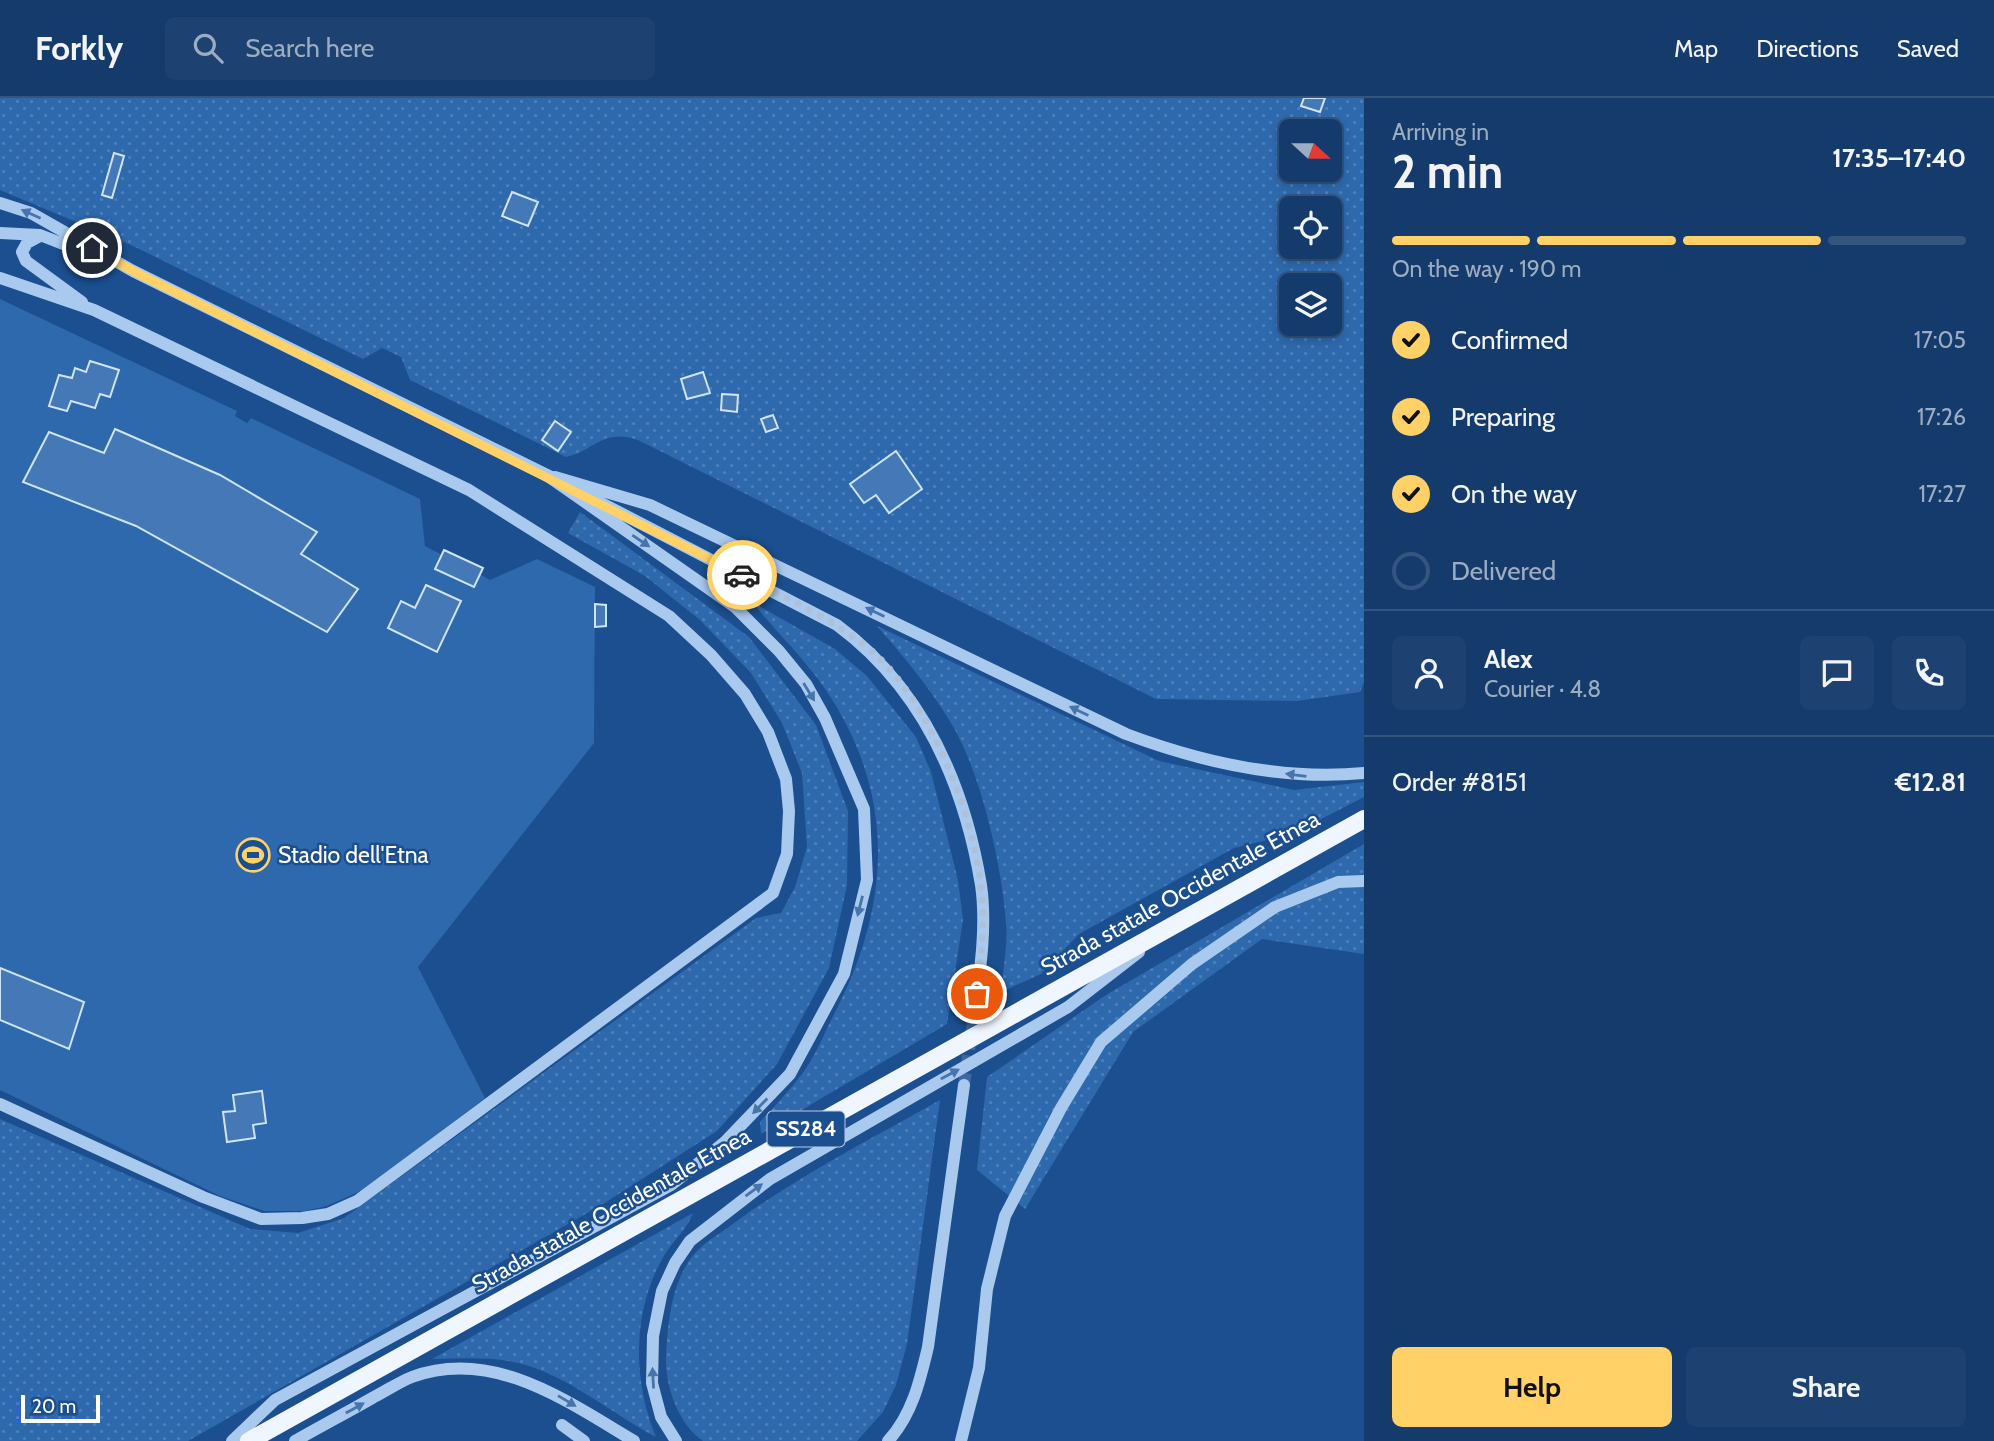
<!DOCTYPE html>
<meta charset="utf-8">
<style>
:root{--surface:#143b6b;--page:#1d4271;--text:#f1f3f6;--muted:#9dadc1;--line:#33557e;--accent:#ffd166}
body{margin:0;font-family:Cabin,sans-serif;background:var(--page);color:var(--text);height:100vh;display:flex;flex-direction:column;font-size:26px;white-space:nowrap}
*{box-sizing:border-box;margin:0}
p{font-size:23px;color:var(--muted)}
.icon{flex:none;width:38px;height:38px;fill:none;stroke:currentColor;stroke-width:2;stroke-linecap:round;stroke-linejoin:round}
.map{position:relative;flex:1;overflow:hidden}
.panel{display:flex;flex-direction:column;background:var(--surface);width:630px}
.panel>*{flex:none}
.needle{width:46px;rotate:111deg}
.fabs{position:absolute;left:1279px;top:21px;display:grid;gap:14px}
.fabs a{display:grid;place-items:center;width:63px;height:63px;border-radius:10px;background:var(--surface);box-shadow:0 4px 10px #0003,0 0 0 2px var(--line);font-size:35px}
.scale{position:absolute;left:21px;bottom:18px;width:79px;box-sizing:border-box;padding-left:7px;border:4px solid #fff;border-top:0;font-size:19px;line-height:24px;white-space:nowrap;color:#fff;-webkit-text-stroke:5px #1b4f8f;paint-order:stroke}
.pin{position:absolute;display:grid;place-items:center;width:60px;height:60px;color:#fff;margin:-30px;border:4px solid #fff;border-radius:50%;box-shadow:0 2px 7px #0007}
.courier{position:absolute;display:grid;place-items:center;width:70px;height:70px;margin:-35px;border:5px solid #ffd166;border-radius:50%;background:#fff;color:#222;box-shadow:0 2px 9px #0007}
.head em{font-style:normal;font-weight:800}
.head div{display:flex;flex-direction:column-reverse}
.head{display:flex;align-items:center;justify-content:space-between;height:119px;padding:0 28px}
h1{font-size:46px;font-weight:800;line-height:52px}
.bar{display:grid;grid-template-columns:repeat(4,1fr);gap:10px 7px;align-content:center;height:84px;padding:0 28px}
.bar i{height:9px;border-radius:5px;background:var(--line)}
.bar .active{background:var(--accent)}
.bar p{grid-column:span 4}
.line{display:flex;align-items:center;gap:18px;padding:0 28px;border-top:2px solid var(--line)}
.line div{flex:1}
.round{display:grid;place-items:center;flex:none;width:74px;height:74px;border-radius:10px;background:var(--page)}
ol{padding:0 28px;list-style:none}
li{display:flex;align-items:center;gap:21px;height:77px}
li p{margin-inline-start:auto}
li .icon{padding:7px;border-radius:50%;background:var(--accent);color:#111;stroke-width:4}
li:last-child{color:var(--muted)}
li i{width:38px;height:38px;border:4px solid var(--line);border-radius:50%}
.cta{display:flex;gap:14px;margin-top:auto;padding:14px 28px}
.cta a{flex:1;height:80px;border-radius:10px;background:var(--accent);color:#111;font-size:28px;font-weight:800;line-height:80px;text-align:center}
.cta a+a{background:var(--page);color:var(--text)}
header{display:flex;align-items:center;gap:42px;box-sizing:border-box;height:98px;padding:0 35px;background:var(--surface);border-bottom:2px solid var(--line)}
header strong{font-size:33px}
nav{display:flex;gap:38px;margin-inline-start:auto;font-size:24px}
.search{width:490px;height:63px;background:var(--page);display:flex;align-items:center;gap:18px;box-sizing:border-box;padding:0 24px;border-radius:10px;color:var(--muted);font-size:26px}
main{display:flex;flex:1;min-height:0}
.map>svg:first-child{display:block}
</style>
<header>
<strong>Forkly</strong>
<div class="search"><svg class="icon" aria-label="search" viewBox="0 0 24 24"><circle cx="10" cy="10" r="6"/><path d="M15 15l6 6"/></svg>Search here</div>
<nav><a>Map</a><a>Directions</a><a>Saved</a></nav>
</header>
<main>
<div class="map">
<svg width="1364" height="1343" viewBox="0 0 1364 1343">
<defs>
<pattern id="green-dots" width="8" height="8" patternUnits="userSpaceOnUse" patternTransform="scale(1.75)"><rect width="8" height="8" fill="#2e69ad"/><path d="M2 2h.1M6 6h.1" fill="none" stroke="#4d80b9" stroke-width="1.8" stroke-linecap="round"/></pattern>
</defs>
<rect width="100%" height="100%" fill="#1b4f8f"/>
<path fill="url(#green-dots)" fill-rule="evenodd" d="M0,0H1364V584L1360,594L1297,603L1156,601L638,342C603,330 597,351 566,359L410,282L401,259L382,250L363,261L131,147L0,92ZM1292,33H1330V72H1292ZM1292,110H1330V149H1292ZM1292,187H1330V226H1292Z
M580,414L749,539L816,627L848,713L847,787L829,870L777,966L717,1033L603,1106L188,1343H0V1021L250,1131L298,1135L344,1120L756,820L781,815L795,789L807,749L802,675L782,625L751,575L700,522L645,478L568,435Z
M752,504L835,551L867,578L916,639L931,674L958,782L963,822L947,926L761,1036L760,1024C774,1009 789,993 802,976C814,960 823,939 832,920C888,815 898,708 833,603C812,568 778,536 752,504Z
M877,528L1159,663L1294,692L1364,684V699L1292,736L1234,750L1079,836L1041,876L1001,894C1003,871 1008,847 1006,825C1002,768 981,674 951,625C930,590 904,559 877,528Z
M1364,746V856L1262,841L1133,934L1025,1111L977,1072L987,979L1106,897Z
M940,1002L907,1246L896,1287L883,1314L857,1343H703C679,1327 665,1289 666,1259C668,1224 671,1182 696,1154C706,1143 723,1134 734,1125C798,1078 871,1041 940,1002Z
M693,1115C687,1131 674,1142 665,1156C632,1211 632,1281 656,1339C612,1316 568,1277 518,1265C490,1258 460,1261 432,1261Z"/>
<path fill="#2e69ad" d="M0,201L237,313L235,318L247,325L251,320L420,401L425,448L442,457L444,452L483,470L480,476L490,482L537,461L595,489L594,645L418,869L485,1000L365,1091L327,1108L305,1113H264L220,1098L0,992Z"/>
<path fill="#4478b7" stroke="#cfe3fa" stroke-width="2" d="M1304,0H1325L1320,14L1301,8Z
M1298,20L1306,30L1292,36L1287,30Z
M114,55L124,58L112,100L102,97Z
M512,94L538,104L528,128L502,118Z
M90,263L119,272L110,299L100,296L95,310L71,303L67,313L49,308L59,277L72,280L75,270L86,274Z
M703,274L710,295L687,301L681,281Z
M722,296L738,297L737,314L721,312Z
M773,317L778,330L766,334L761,321Z
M555,323L571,334L558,353L542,342Z
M115,331L220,377L317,434L301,456L358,491L327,534L136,428L23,384L49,334L104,355Z
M896,353L922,391L889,415L876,397L864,405L850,386Z
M444,452L483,470L474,489L435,471Z
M426,487L461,503L437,554L388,530L401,503L415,510Z
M595,506L606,507V528L595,529Z
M0,870L84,904L69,951L0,922Z
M262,993L266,1025L253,1027L255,1040L227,1044L223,1014L235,1013L233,997Z"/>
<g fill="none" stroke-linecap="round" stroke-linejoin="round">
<path stroke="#3d69a0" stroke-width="12" stroke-dasharray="12 6" stroke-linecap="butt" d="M964,987L974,916"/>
<path stroke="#a9c9ee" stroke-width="12" d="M0,105L31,115L133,173L551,379
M0,135L40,137L94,158
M40,138L27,145L22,154L26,163L82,204
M0,180L94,212L469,392L669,518L711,557L745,596L768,634L786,681L789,713L787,756L773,795L357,1103L328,1116L302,1120L261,1121L203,1099L0,1006
M555,379L650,407L1126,636C1201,664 1284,683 1364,675
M582,395L837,527C922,590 964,685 981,787C987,829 980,874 974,916
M562,1327L584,1343
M232,1343L275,1302L671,1087L725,1044L790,976L844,876L867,782L864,711L825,620L806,586L779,553L735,509L545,376
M295,1343C321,1328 348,1314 374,1299C386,1293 399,1284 412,1279C493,1249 568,1304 634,1343
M676,1343L661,1319L652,1285L653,1238L662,1193L675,1165L690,1143L770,1081L1068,909L1139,854
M888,1343C912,1317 920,1283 928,1249L964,987
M961,1343L979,1270L987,1191L1005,1118L1061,1010L1101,944L1192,866L1275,809L1338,784L1364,783"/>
<path stroke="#f0f6ff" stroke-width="18" d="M249,1343L1364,721"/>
</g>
<defs><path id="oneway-solid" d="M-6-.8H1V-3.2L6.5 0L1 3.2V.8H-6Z" transform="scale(1.75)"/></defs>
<g fill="#4674ac">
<use href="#oneway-solid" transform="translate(31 116) rotate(-156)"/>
<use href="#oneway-solid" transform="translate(641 443) rotate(34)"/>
<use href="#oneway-solid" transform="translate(875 514) rotate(-154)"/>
<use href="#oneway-solid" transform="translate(809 594) rotate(58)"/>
<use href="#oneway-solid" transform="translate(1079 613) rotate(-154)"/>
<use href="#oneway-solid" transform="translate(1296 677) rotate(-173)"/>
<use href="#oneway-solid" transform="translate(860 808) rotate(104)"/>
<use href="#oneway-solid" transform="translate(950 976) rotate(-28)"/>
<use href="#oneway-solid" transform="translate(760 1008) rotate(134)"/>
<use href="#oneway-solid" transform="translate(754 1092) rotate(-36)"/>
<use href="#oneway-solid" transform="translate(653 1280) rotate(-93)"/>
<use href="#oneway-solid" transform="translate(567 1303) rotate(31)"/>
<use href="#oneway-solid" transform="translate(355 1310) rotate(-29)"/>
</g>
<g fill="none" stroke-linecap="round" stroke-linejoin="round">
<path stroke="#afc1d8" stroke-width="7" stroke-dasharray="0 12.6" d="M742,477C785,499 829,519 867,549C928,599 973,713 981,790C985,825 981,861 977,896"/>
<path stroke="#ffd166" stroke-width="9" d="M92,150L133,173L742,477"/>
</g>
<defs>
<symbol id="stadium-ring" viewBox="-11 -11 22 22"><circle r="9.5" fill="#1b4f8f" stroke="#ffd166" stroke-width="1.5"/><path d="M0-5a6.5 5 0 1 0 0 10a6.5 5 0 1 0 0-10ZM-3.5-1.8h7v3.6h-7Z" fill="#ffd166"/></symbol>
</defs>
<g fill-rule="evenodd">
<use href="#stadium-ring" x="234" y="738" width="38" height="38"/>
</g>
<g text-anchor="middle" stroke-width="5" stroke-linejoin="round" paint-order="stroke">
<rect fill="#1b4f8f" stroke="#bbcadd" stroke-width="2" x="767.5" y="1013.5" width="77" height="35" rx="5"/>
<g font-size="21" font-weight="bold" fill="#fff">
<text x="806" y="1038">SS284</text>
</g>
<g font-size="23" fill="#fff" stroke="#1b4f8f" text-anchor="start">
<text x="278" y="765">Stadio dell'Etna</text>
</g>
<g font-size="23" fill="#fff" stroke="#1b4f8f">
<text transform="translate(1180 795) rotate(-29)" y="8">Strada statale Occidentale Etnea</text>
<text transform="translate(611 1112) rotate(-29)" y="8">Strada statale Occidentale Etnea</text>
</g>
</g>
</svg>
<div class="fabs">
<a><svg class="needle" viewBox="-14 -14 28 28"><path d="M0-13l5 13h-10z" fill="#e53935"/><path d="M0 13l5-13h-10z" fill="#9dadc1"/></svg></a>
<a><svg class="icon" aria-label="locate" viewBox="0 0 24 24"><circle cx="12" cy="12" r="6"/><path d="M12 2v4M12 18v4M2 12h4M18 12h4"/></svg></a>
<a><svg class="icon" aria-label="layers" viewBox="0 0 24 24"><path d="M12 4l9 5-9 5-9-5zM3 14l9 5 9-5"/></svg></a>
</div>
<div class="scale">20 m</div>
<div class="pin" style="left:977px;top:896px;background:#ea580c"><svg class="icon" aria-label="bag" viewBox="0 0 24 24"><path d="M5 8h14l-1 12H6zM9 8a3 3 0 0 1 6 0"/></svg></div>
<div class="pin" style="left:92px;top:150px;background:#1f2937"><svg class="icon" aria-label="home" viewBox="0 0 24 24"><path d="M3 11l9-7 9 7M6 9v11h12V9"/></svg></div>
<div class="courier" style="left:742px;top:477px"><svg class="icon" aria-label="car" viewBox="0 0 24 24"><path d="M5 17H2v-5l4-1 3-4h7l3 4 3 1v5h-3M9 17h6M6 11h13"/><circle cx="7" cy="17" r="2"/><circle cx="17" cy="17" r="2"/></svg></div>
</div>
<section class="panel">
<div class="head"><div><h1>2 min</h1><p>Arriving in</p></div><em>17:35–17:40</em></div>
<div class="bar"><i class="active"></i><i class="active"></i><i class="active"></i><i></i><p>On the way · 190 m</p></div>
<ol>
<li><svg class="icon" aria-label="check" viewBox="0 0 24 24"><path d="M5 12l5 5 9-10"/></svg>Confirmed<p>17:05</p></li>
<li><svg class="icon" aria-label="check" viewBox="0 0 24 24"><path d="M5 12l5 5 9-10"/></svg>Preparing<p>17:26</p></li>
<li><svg class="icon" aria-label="check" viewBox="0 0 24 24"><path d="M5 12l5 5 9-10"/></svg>On the way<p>17:27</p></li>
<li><i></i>Delivered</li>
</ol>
<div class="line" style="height:126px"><a class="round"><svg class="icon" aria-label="person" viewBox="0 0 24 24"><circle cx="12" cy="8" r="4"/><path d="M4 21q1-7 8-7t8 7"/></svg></a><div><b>Alex</b><p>Courier · 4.8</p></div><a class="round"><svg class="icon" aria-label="chat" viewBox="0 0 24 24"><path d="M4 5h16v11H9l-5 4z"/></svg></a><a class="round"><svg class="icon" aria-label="phone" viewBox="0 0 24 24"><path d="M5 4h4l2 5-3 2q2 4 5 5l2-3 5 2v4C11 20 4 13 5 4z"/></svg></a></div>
<div class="line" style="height:91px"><div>Order #8151</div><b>€12.81</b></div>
<div class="cta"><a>Help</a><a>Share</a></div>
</section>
</main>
